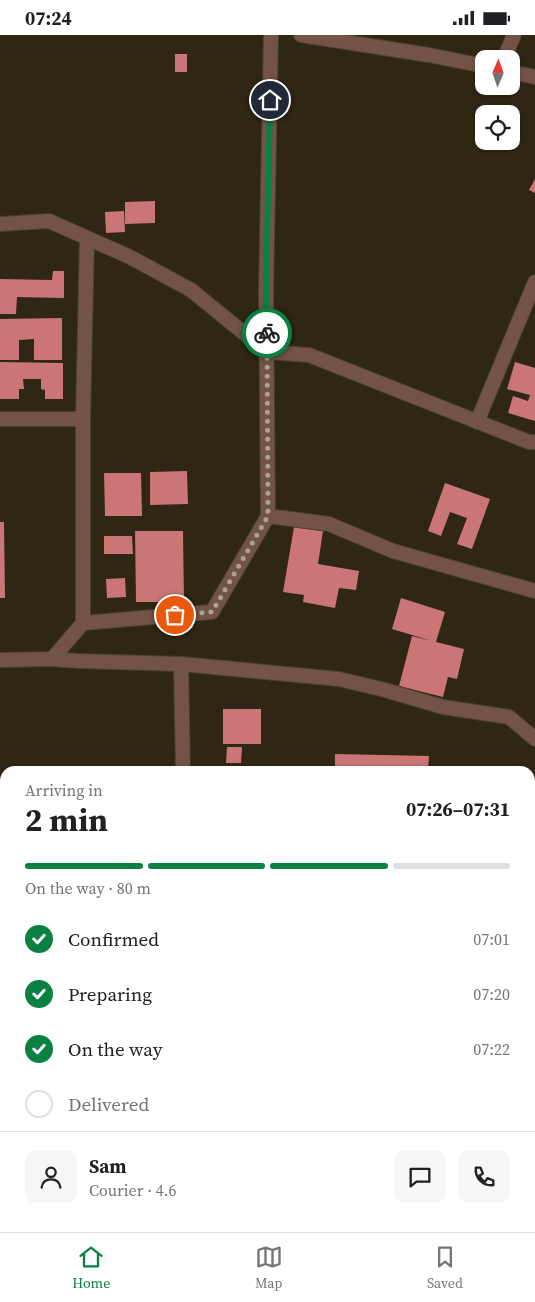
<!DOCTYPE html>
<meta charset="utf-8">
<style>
:root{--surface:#fff;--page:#f6f6f6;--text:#202124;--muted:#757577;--line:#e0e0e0;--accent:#0b8043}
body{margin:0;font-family:"Source Serif 4",serif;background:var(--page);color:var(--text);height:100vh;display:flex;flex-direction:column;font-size:19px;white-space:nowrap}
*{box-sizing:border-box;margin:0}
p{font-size:16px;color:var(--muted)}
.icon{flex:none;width:28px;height:28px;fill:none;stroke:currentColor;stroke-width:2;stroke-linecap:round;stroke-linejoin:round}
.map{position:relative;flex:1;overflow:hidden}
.details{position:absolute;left:0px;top:731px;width:535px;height:466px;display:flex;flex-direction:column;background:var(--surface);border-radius:15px 15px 0 0;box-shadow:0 1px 4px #0004}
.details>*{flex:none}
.needle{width:32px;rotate:2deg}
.fabs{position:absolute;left:475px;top:15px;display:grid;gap:10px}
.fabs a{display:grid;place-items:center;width:45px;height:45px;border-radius:10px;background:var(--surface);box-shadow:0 1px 4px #0004;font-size:25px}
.pin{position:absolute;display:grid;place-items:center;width:42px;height:42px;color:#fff;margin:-21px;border:2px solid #fff;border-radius:50%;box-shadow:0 1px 5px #0007}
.courier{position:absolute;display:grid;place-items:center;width:50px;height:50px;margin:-25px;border:4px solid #0b8043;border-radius:50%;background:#fff;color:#222;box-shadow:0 1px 6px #0007}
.headline em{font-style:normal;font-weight:700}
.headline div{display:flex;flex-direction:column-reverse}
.headline{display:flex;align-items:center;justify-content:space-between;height:85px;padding:0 25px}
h1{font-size:32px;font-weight:700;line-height:38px}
.bar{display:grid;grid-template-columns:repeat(4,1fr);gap:8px 5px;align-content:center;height:60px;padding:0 25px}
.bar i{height:6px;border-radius:4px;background:var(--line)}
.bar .active{background:var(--accent)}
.bar p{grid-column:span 4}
.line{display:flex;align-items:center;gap:12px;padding:0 25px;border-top:1px solid var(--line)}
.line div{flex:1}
.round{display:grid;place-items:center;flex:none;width:52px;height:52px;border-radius:10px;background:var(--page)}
ol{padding:0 25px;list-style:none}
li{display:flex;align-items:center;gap:15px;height:55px}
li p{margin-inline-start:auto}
li .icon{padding:5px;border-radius:50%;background:var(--accent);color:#fff;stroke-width:4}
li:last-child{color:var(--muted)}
li i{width:28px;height:28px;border:2px solid var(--line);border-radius:50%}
.status{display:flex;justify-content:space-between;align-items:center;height:35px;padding:0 25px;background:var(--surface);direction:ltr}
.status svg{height:14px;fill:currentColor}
.tab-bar{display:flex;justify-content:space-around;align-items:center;height:70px;border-top:1px solid var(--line);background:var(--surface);font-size:14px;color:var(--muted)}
.tab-bar a{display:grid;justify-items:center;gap:2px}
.tab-bar .active{color:var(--accent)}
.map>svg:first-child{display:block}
</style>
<div class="status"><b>07:24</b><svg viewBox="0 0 49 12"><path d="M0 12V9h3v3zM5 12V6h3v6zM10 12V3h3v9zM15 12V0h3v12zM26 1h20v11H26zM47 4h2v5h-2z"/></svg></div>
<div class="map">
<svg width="535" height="1197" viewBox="0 0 535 1197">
<rect width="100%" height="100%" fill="#2f2613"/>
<path fill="#ca7676" d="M175,19H187V37H175Z
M535,144V158L529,155Z
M155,166V188L125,189V167Z
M124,176L125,197L106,198L105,177Z
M53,236H64V263L17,262L16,279H0V244L52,245Z
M62,283V325H34V304L19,305V325H0V284Z
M0,327L63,328V364H45V355L41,354V344H23L24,354H19V364H0Z
M515,327L535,333V386L508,378L513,361L528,366L530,360L507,354Z
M187,436L188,469L150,470V437Z
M104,438H141L142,481H105Z
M445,448L490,464L472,514L457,509L467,483L450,477L441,501L428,496Z
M0,487H4L5,563H0Z
M294,492L323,496L318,529L359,536L356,555L339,553L335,573L303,567L304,560L283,557Z
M135,496H183L184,567H136Z
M104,501H132L133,519H104Z
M125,543L126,562L107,563L106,544Z
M401,563L445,577L436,607L464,614L457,644L448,642L443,662L399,651L412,601L432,606L392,594Z
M223,674H261V709H223Z
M227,712H242L241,728H226Z
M335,719L429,721L428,736H335Z
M534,758L535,759V804L530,803V776Z
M5,948V963H0V949Z
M92,1192H104L103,1197H92Z
M368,1194V1197H342V1195Z"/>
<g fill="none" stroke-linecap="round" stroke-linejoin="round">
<defs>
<path id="minor" d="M301,0L429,20L484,31
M504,24L514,0
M511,37L535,42
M0,189L49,186L130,222L191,255L267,317L309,320L529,407H535
M0,384H83L87,203
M83,384V588
M477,387L535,247
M268,481L329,489L393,516L535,556
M52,624L83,588L212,577L268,481L266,256L271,0
M0,625L52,624L79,626L181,629L339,644L385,655L443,672L509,682L535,704
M181,629L183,736
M0,874H5
M530,1096L535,1093
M185,1197V1192
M393,1197L395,1192"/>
</defs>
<use href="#minor" stroke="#49412f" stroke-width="16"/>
<use href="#minor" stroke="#735347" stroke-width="14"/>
</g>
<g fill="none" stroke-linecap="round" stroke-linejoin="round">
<path stroke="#aaa394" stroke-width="5" stroke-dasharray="0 9" d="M175,580L212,577L268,481L267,298"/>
<path stroke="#0b8043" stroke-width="6" d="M267,298L266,256L270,65"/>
</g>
</svg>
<div class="fabs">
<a><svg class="needle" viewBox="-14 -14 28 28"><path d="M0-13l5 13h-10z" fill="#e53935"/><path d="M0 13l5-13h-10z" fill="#757577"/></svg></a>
<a><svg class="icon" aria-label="locate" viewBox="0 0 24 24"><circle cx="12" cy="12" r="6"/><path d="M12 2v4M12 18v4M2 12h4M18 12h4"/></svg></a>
</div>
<div class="pin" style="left:175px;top:580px;background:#ea580c"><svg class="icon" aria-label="bag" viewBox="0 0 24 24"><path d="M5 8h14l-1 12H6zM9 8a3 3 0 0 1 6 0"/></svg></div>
<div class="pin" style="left:270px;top:65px;background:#1f2937"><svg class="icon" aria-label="home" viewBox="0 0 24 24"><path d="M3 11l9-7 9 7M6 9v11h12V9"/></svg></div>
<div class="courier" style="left:267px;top:298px"><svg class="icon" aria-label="bike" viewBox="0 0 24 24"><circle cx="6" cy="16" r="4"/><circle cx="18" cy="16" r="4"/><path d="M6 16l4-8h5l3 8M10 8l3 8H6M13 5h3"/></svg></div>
<section class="details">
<div class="headline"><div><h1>2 min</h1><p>Arriving in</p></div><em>07:26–07:31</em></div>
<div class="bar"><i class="active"></i><i class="active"></i><i class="active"></i><i></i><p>On the way · 80 m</p></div>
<ol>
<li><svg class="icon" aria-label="check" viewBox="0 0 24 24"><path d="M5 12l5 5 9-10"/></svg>Confirmed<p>07:01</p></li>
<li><svg class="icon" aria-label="check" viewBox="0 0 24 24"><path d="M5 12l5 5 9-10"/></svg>Preparing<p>07:20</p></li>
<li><svg class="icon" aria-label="check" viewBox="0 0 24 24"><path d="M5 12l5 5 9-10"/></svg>On the way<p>07:22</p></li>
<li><i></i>Delivered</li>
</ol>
<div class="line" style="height:90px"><a class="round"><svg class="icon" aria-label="person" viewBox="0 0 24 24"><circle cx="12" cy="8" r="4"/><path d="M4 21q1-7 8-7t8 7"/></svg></a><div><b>Sam</b><p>Courier · 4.6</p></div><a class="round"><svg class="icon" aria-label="chat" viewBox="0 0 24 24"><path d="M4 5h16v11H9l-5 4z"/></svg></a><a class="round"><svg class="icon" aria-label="phone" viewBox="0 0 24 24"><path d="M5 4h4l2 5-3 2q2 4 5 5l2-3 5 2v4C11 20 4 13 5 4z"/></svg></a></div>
</section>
</div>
<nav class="tab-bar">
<a class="active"><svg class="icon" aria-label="home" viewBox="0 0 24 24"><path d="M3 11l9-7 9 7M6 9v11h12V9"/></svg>Home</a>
<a><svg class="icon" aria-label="map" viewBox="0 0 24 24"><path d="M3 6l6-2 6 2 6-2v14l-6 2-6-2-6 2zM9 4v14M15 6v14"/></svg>Map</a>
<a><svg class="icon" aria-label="saved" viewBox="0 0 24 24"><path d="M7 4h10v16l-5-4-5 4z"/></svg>Saved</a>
</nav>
